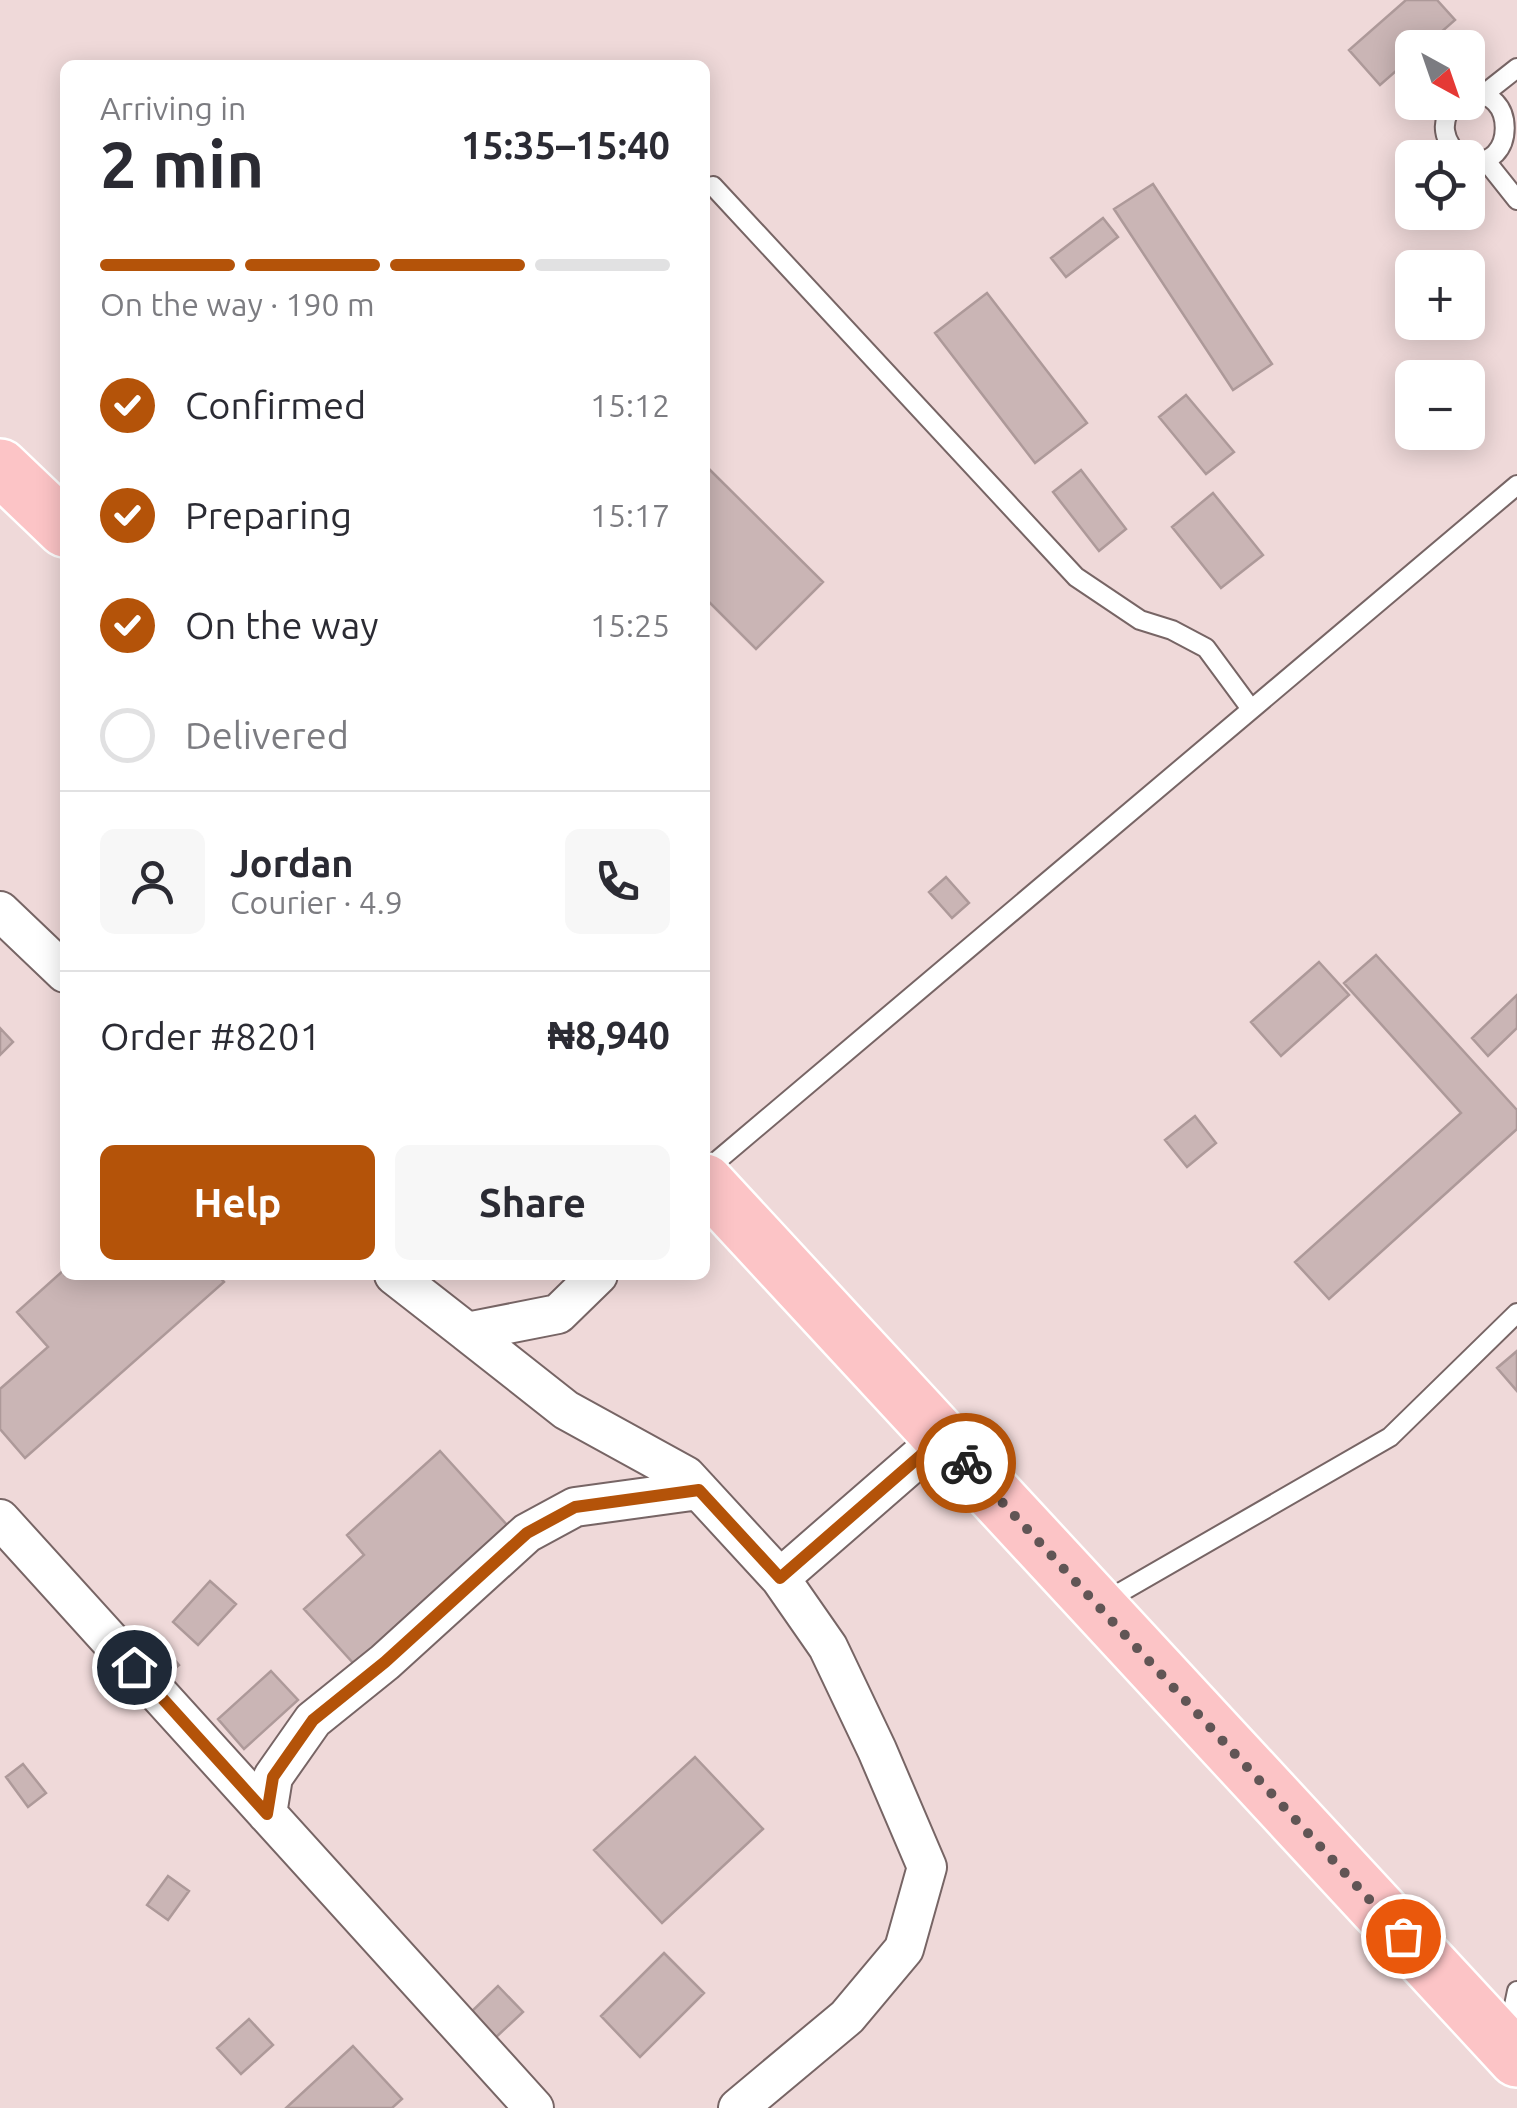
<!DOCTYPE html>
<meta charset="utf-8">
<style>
:root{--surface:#fff;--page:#f7f7f7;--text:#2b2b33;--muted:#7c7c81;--line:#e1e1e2;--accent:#b45309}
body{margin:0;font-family:Ubuntu,sans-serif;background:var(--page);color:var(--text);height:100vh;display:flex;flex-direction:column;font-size:38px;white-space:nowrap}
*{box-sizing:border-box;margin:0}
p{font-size:32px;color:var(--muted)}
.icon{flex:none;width:55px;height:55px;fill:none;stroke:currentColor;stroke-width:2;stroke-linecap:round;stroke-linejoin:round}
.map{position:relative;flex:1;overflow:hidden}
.panel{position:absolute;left:60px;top:60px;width:650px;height:1220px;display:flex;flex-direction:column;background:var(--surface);border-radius:15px;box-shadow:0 5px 25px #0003}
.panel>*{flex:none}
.needle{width:65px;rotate:140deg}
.controls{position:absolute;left:1395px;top:30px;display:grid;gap:20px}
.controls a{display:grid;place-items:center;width:90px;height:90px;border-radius:15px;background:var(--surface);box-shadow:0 5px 25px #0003;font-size:50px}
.pin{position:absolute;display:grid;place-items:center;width:85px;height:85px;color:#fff;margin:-42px;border:5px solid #fff;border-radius:50%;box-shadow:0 2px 10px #0007}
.courier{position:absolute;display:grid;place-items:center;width:100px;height:100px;margin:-50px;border:8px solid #b45309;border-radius:50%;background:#fff;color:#222;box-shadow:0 2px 12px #0007}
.headline em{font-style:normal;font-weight:700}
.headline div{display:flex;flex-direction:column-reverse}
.headline{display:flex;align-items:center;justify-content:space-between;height:170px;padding:0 40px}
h1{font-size:65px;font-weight:700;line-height:75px}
.bar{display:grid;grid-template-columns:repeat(4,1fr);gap:15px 10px;align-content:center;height:120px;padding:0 40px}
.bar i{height:12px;border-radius:8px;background:var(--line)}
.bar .active{background:var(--accent)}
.bar p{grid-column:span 4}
.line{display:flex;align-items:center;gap:25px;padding:0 40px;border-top:2px solid var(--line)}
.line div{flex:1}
.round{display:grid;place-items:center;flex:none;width:105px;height:105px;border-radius:15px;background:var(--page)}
ol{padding:0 40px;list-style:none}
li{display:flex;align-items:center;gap:30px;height:110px}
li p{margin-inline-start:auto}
li .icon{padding:10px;border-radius:50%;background:var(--accent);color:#fff;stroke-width:4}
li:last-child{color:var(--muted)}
li i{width:55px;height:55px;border:5px solid var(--line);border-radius:50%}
.action{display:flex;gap:20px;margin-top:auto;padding:20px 40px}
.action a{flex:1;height:115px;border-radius:15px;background:var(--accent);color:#fff;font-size:40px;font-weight:700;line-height:115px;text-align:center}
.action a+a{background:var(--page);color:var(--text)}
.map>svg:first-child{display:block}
</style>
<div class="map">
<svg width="1517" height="2108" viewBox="0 0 1517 2108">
<rect width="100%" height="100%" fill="#efd9d9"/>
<path fill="#cab5b5" stroke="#ad9999" stroke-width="2.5" d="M1406,0H1437L1455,20L1423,48H1412V57L1380,85L1349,50Z
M1153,184L1272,364L1233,390L1114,209Z
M1103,218L1118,237L1066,277L1051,258Z
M987,293L1087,423L1035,463L935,333Z
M1186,395L1234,452L1206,474L1159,417Z
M705,465L823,582L756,649L705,598Z
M1081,470L1126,529L1099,551L1053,492Z
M1213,493L1263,555L1221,588L1172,527Z
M946,877L969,903L952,918L929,892Z
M1376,955L1517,1110V1129L1329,1299L1295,1262L1461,1113L1344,983Z
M1319,962L1349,995L1281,1056L1251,1022Z
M1517,995V1028L1488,1056L1472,1038Z
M0,1028L13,1042L0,1055Z
M1195,1116L1216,1143L1187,1167L1165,1140Z
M65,1269V1275H218L224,1282L25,1458L0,1429V1389L48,1347L17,1312Z
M1517,1351V1391L1497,1368Z
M440,1451L507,1525L354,1664L304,1609L364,1555L347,1535Z
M210,1581L236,1604L198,1645L173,1622Z
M153,1633L179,1665L154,1686L128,1653Z
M271,1671L298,1700L244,1749L218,1719Z
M695,1757L763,1829L662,1923L594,1850Z
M23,1764L46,1793L28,1807L6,1777Z
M168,1876L189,1891L168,1920L147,1905Z
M664,1953L704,1993L640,2057L601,2016Z
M498,1986L523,2012L494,2039L470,2013Z
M249,2019L273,2045L241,2074L217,2048Z
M353,2046L402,2099L392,2108H286Z"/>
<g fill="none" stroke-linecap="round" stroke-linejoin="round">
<defs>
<path id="service" d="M1484,94L1517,68
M1468,96C1517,84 1517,172 1468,160
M1456,102C1438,121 1443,142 1462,158
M1486,161L1517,200
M713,186L1076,577L1140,620L1172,630L1206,648L1251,709
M705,1171L1517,485
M1102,1603L1390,1437L1517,1313
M1508,2034L1517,1991"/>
<path id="minor" d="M0,911L65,973
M394,1275L467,1332L558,1314L598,1275
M467,1332L566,1410L686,1476L780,1578
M0,1519L534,2108
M267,1814L273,1777L313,1720L385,1662L527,1533L575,1507L699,1490
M738,2108L847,2017L904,1949L927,1867L877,1750L828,1647L780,1578L942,1437"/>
<path id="primary" d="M0,467L65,529
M705,1182L1517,2059"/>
</defs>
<use href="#service" stroke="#776565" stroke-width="22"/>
<use href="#minor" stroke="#776565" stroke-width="42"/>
<use href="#primary" stroke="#fff" stroke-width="60"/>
<use href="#service" stroke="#fff" stroke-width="18"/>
<use href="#minor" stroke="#fff" stroke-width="38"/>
<use href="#primary" stroke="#fcc4c6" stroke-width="55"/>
</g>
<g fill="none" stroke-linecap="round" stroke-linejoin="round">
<path stroke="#615555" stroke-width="10" stroke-dasharray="0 18" d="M966,1463L1403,1936"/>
<path stroke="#b45309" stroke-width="12" d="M134,1667L267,1814L273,1777L313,1720L385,1662L527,1533L575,1507L699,1490L780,1578L942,1437L966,1463"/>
</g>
</svg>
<div class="controls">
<a><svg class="needle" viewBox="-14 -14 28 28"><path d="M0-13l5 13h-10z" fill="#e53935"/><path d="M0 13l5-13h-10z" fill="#7c7c81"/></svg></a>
<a><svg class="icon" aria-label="locate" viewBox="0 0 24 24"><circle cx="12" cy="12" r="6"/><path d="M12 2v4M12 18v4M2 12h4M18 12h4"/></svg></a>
<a>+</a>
<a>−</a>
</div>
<div class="pin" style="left:1403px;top:1936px;background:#ea580c"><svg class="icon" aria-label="bag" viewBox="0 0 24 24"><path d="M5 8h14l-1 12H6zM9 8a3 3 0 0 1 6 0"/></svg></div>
<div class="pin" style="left:134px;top:1667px;background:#1f2937"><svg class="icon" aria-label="home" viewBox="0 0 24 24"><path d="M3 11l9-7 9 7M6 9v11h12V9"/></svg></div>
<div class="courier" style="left:966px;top:1463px"><svg class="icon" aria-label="bike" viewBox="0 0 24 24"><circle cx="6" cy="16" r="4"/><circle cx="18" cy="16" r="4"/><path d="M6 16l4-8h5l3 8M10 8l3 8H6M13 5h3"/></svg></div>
<section class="panel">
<div class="headline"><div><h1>2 min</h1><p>Arriving in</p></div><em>15:35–15:40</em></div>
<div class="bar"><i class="active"></i><i class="active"></i><i class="active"></i><i></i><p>On the way · 190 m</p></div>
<ol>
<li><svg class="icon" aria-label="check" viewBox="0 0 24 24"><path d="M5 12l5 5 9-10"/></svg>Confirmed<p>15:12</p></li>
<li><svg class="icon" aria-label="check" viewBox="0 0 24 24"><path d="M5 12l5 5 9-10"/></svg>Preparing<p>15:17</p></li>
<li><svg class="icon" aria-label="check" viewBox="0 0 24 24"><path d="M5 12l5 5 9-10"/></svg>On the way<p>15:25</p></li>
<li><i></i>Delivered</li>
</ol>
<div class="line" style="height:180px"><a class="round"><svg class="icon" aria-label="person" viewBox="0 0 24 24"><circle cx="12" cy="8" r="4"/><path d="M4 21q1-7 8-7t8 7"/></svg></a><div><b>Jordan</b><p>Courier · 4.9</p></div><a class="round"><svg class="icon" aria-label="phone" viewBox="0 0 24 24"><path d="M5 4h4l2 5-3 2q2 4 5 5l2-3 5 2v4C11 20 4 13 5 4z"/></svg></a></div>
<div class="line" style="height:130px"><div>Order #8201</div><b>₦8,940</b></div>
<div class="action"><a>Help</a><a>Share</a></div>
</section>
</div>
